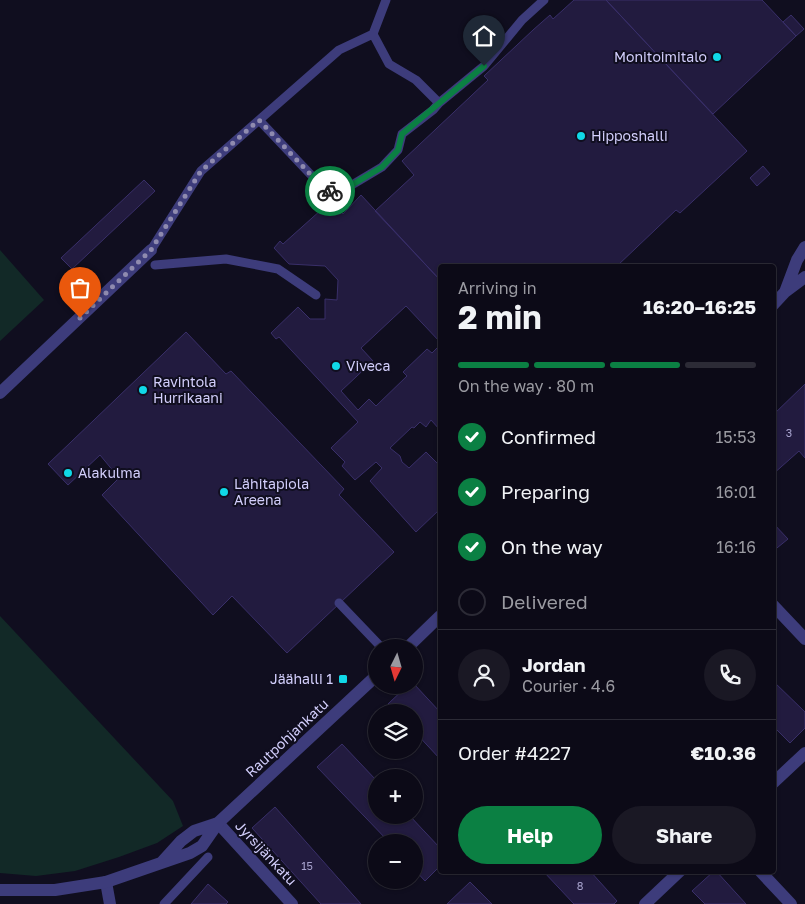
<!DOCTYPE html>
<meta charset="utf-8">
<style>
:root{--surface:#0c0a17;--page:#1a1824;--text:#f1f3f6;--muted:#9a9aa1;--line:#2c2b36;--accent:#0b8043}
body{margin:0;font-family:"Golos Text",sans-serif;background:var(--page);color:var(--text);height:100vh;display:flex;flex-direction:column;font-size:19px;white-space:nowrap}
*{box-sizing:border-box;margin:0}
p{font-size:16px;color:var(--muted)}
.icon{flex:none;width:28px;height:28px;fill:none;stroke:currentColor;stroke-width:2;stroke-linecap:round;stroke-linejoin:round}
.map{position:relative;flex:1;overflow:hidden}
.drawer{position:absolute;left:438px;top:264px;width:338px;height:610px;display:flex;flex-direction:column;background:var(--surface);border-radius:5px;box-shadow:0 1px 4px #0004,0 0 0 1px var(--line)}
.drawer>*{flex:none}
.needle{width:32px;rotate:185deg}
.buttons{position:absolute;left:368px;top:639px;display:grid;gap:10px}
.buttons a{display:grid;place-items:center;width:55px;height:55px;border-radius:50%;background:var(--surface);box-shadow:0 1px 4px #0004,0 0 0 1px var(--line);font-size:25px}
.pin{position:absolute;display:grid;place-items:center;width:42px;height:42px;color:#fff;margin:-51px -21px;border-radius:50% 50% 50% 0;rotate:-45deg;box-shadow:0 0 5px #0007}
.pin .icon{rotate:45deg}
.courier{position:absolute;display:grid;place-items:center;width:50px;height:50px;margin:-25px;border:4px solid #0b8043;border-radius:50%;background:#fff;color:#222;box-shadow:0 1px 6px #0007}
.head em{font-style:normal;font-weight:700}
.head div{display:flex;flex-direction:column-reverse}
.head{display:flex;align-items:center;justify-content:space-between;height:85px;padding:0 20px}
h1{font-size:32px;font-weight:700;line-height:38px}
.bar{display:grid;grid-template-columns:repeat(4,1fr);gap:8px 5px;align-content:center;height:60px;padding:0 20px}
.bar i{height:6px;border-radius:4px;background:var(--line)}
.bar .on{background:var(--accent)}
.bar p{grid-column:span 4}
.line{display:flex;align-items:center;gap:12px;padding:0 20px;border-top:1px solid var(--line)}
.line div{flex:1}
.round{display:grid;place-items:center;flex:none;width:52px;height:52px;border-radius:26px;background:var(--page)}
ol{padding:0 20px;list-style:none}
li{display:flex;align-items:center;gap:15px;height:55px}
li p{margin-inline-start:auto}
li .icon{padding:5px;border-radius:50%;background:var(--accent);color:#fff;stroke-width:4}
li:last-child{color:var(--muted)}
li i{width:28px;height:28px;border:2px solid var(--line);border-radius:50%}
.button{display:flex;gap:10px;margin-top:auto;padding:10px 20px}
.button a{flex:1;height:58px;border-radius:30px;background:var(--accent);color:#fff;font-size:20px;font-weight:700;line-height:58px;text-align:center}
.button a+a{background:var(--page);color:var(--text)}
.map>svg:first-child{display:block}
</style>
<div class="map">
<svg width="805" height="904" viewBox="0 0 805 904">
<rect width="100%" height="100%" fill="#100e1f"/>
<path fill="#122927" d="M0,250L44,300L0,341Z
M0,616L173,801L183,826L157,843L119,857L75,871L36,876L0,873Z"/>
<path fill="#221b3f" stroke="#392f69" d="M574,0H606L747,151L680,213L676,210L617,266H440V280L375,211L414,175L402,161L488,80L484,76L533,30L550,15L553,19Z
M606,0H762L796,36L713,114Z
M791,15L804,29L796,36L783,22Z
M763,166L770,174L757,186L750,178Z
M144,180L155,191L72,269L61,258Z
M361,195L440,280V342L406,306L361,348L373,361L341,391L358,410L369,399L376,406L407,376L403,372L427,349L432,353L440,345V430L431,420L426,427L420,422L414,428L412,427L390,448L400,456L402,462L409,468L426,452L437,463L440,461V509L416,532L370,481L382,468L376,462L355,480L342,466L345,462L331,448L358,422L279,337L276,339L271,333L298,307L310,319H325V299L337,300L338,280L325,266L289,264L274,248L280,241L283,244L331,201L343,214Z
M186,332L226,374L231,371L344,489L339,495L394,552L287,653L232,596L213,615L102,495L119,478L100,455L68,485L48,464Z
M805,384V458L799,451L772,475V416Z
M772,522L788,539L772,552Z
M772,680L805,712V728L790,743L772,725Z
M414,684L440,712V759L414,731V712H396L388,704L408,685Z
M342,744L376,780V815H409L440,848V866L425,881L414,869V842H389L317,767Z
M275,807L361,904H321L252,828Z
M543,871H590L617,901L614,904H574Z
M714,871H716L746,904H705L692,891Z
M470,882L492,904H447Z
M208,884L228,902L226,904H191Z"/>
<g fill="none" stroke-linecap="round" stroke-linejoin="round">
<path stroke="#3d3c7b" stroke-width="9" d="M439,103L484,66L522,20L544,0
M259,120L312,176L335,195L382,167L398,150L402,134L433,110L439,103L416,80L389,64L373,34
M151,250L201,171L339,50L373,34L386,0
M155,265L226,259L278,269L316,295
M339,603L382,648
M164,904L208,857"/>
<path stroke="#3d3c7b" stroke-width="12" d="M0,393L151,250
M772,604L805,639
M772,784L805,753
M218,823L292,904
M760,871L791,904
M106,882L110,904
M645,904L680,871"/>
<path stroke="#3d3c7b" stroke-width="12" d="M785,292L797,260L805,247
M772,306L785,292L805,277
M407,648L440,616
M162,862L181,841L194,831L218,823
M0,890H55L106,882L190,853L202,846L218,823L376,676"/>
</g>
<g fill="none" stroke-linecap="round" stroke-linejoin="round">
<path stroke="#8f8baf" stroke-width="5" stroke-dasharray="0 9" d="M80,318L151,250L201,171L259,120L312,176L330,191"/>
<path stroke="#0b8043" stroke-width="6" d="M330,191L335,195L382,167L398,150L402,134L484,66"/>
</g>
<g fill="#10d8e7" stroke="#100e1f" stroke-width="2">
<circle cx="717" cy="57" r="5"/>
<circle cx="581" cy="136" r="5"/>
<circle cx="336" cy="366" r="5"/>
<circle cx="143" cy="390" r="5"/>
<circle cx="68" cy="473" r="5"/>
<circle cx="224" cy="492" r="5"/>
<rect x="338" y="674" width="10" height="10" rx="2.5"/>
</g>
<g text-anchor="middle" stroke-width="4" stroke-linejoin="round" paint-order="stroke">
<g font-size="11" fill="#a7a2cd">
<text x="789" y="437">3</text>
<text x="307" y="870">15</text>
<text x="580" y="890">8</text>
</g>
<g font-size="14" fill="#d3cffc" stroke="#100e1f" text-anchor="start">
<text x="707" y="62" text-anchor="end">Monitoimitalo</text>
<text x="591" y="141">Hipposhalli</text>
<text x="346" y="371">Viveca</text>
<text x="153" y="387">Ravintola<tspan x="153" dy="16">Hurrikaani</tspan></text>
<text x="78" y="478">Alakulma</text>
<text x="234" y="489">Lähitapiola<tspan x="234" dy="16">Areena</tspan></text>
<text x="333" y="684" text-anchor="end">Jäähalli 1</text>
</g>
<g font-size="14" fill="#d3cffc" stroke="#100e1f">
<text transform="translate(287 738) rotate(-43)" y="5">Rautpohjankatu</text>
<text transform="translate(266 853) rotate(47)" y="5">Jyrsijänkatu</text>
</g>
</g>
</svg>
<div class="buttons">
<a><svg class="needle" viewBox="-14 -14 28 28"><path d="M0-13l5 13h-10z" fill="#e53935"/><path d="M0 13l5-13h-10z" fill="#9a9aa1"/></svg></a>
<a><svg class="icon" aria-label="layers" viewBox="0 0 24 24"><path d="M12 4l9 5-9 5-9-5zM3 14l9 5 9-5"/></svg></a>
<a>+</a>
<a>−</a>
</div>
<div class="pin" style="left:80px;top:318px;background:#ea580c"><svg class="icon" aria-label="bag" viewBox="0 0 24 24"><path d="M5 8h14l-1 12H6zM9 8a3 3 0 0 1 6 0"/></svg></div>
<div class="pin" style="left:484px;top:66px;background:#1f2937"><svg class="icon" aria-label="home" viewBox="0 0 24 24"><path d="M3 11l9-7 9 7M6 9v11h12V9"/></svg></div>
<div class="courier" style="left:330px;top:191px"><svg class="icon" aria-label="bike" viewBox="0 0 24 24"><circle cx="6" cy="16" r="4"/><circle cx="18" cy="16" r="4"/><path d="M6 16l4-8h5l3 8M10 8l3 8H6M13 5h3"/></svg></div>
<section class="drawer">
<div class="head"><div><h1>2 min</h1><p>Arriving in</p></div><em>16:20–16:25</em></div>
<div class="bar"><i class="on"></i><i class="on"></i><i class="on"></i><i></i><p>On the way · 80 m</p></div>
<ol>
<li><svg class="icon" aria-label="check" viewBox="0 0 24 24"><path d="M5 12l5 5 9-10"/></svg>Confirmed<p>15:53</p></li>
<li><svg class="icon" aria-label="check" viewBox="0 0 24 24"><path d="M5 12l5 5 9-10"/></svg>Preparing<p>16:01</p></li>
<li><svg class="icon" aria-label="check" viewBox="0 0 24 24"><path d="M5 12l5 5 9-10"/></svg>On the way<p>16:16</p></li>
<li><i></i>Delivered</li>
</ol>
<div class="line" style="height:90px"><a class="round"><svg class="icon" aria-label="person" viewBox="0 0 24 24"><circle cx="12" cy="8" r="4"/><path d="M4 21q1-7 8-7t8 7"/></svg></a><div><b>Jordan</b><p>Courier · 4.6</p></div><a class="round"><svg class="icon" aria-label="phone" viewBox="0 0 24 24"><path d="M5 4h4l2 5-3 2q2 4 5 5l2-3 5 2v4C11 20 4 13 5 4z"/></svg></a></div>
<div class="line" style="height:65px"><div>Order #4227</div><b>€10.36</b></div>
<div class="button"><a>Help</a><a>Share</a></div>
</section>
</div>
